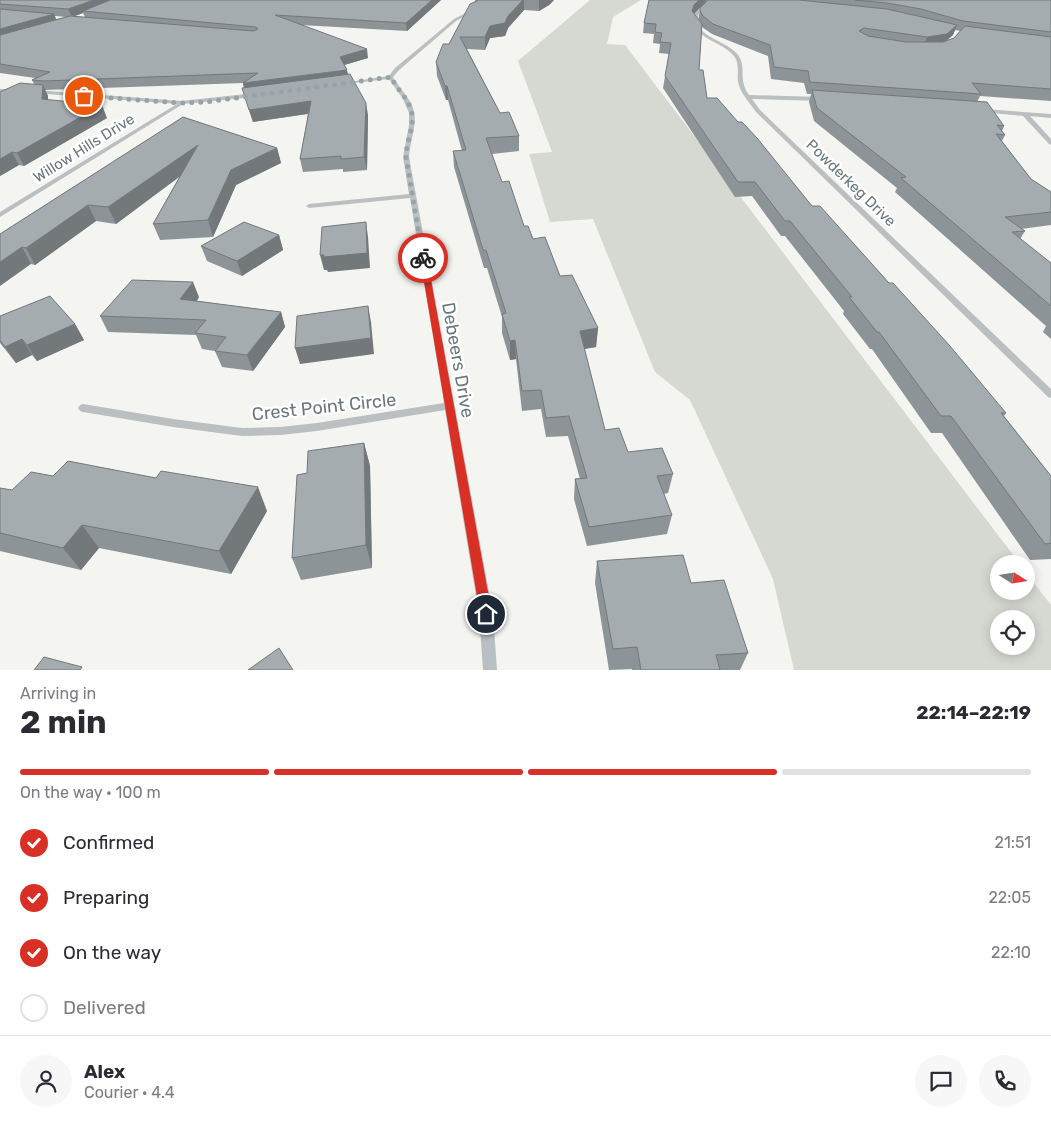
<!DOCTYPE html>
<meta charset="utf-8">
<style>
:root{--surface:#fff;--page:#f7f7f7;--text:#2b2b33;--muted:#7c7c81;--line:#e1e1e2;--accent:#d93025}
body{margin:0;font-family:Rubik,sans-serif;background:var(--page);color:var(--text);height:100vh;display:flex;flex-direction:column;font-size:19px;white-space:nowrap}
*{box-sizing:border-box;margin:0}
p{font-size:16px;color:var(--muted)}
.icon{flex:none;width:28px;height:28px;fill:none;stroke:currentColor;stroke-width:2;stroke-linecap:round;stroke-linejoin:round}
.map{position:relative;height:670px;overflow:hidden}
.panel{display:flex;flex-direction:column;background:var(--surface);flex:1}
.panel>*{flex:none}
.needle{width:32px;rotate:102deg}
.controls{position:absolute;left:990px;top:555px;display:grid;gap:10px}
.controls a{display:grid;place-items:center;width:45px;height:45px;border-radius:50%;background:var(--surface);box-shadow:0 2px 12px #0003;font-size:25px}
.pin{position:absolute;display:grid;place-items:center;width:42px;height:42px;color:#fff;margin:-21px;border:2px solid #fff;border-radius:50%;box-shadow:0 1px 5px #0007}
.courier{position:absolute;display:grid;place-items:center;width:50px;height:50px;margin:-25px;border:4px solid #d93025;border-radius:50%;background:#fff;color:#222;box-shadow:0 1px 6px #0007}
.summary em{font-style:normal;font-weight:700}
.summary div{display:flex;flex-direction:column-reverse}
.summary{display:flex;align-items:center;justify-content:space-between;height:85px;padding:0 20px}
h1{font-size:32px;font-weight:700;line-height:38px}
.bar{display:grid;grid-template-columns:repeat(4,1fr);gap:8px 5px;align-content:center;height:60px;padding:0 20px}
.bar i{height:6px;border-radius:4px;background:var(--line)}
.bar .selected{background:var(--accent)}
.bar p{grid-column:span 4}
.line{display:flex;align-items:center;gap:12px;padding:0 20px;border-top:1px solid var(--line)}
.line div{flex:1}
.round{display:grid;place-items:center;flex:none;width:52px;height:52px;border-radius:26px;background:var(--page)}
ol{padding:0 20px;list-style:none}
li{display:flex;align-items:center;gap:15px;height:55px}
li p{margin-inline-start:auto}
li .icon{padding:5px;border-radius:50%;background:var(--accent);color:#fff;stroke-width:4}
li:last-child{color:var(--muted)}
li i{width:28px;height:28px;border:2px solid var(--line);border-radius:50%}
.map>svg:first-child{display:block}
</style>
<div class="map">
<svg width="1051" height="670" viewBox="0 0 1051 670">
<rect width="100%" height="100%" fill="#f4f4f1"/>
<path fill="#d5d9d1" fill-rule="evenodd" d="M590,0H641L613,17L607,44L625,45L1020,564H999V591H1026V573L1051,605V670H794L773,579L690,400L655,372L593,219L550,222L529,154L552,152L518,61ZM999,619H1026V646H999Z"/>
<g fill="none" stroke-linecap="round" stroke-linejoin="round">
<path fill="#babfc1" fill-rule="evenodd" d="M706,3L709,4L699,14L696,21C703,40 726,40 738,55C745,63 741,75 744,85C745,89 747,92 749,95L821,97L824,99L821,101L752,99L760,110L1051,389V398L1048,397L756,112C750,103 740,93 738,82C737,73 740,62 733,55C721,41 699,41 692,21L695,12Z
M473,9L476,10L456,21L399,70L393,77C398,86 406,94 411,103C420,121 410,139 409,157L493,614L497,670H483L479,614L445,410L317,431L280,435L242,436L173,427L83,412L80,411L78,408L80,405L83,404L173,419L242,428L280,427L317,423L444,403L410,198L309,208L306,206L309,204L409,194L403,157L409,125V113L403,99L389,79L344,84L342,83L389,76L395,68L454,19Z
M0,89H16L18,90L16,91H0Z
M36,90L181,101L255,93L258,95L255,97L183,104L0,217V212L177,104L34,93L33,92Z
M984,109L1051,114V118L1030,116L1051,139V145L1049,144L1023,116L982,112V110Z"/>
</g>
<path fill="#8d9497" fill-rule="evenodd" d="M0,0H441L407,31L301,25L368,58L344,65L348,75L368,115L367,170L343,172V169L303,172L300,159L308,114L253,122L242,88H244L243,83L45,90L48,96V100L107,118L24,166L19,165L0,176L34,84L32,80L35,78L0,73ZM83,13L85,17L75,16ZM55,16L66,17L56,19Z
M475,0H554L549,5L539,11L524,10L508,28L505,36L490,38L485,50L467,49L500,113L519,136V151L492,154L502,182L524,226L560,276L598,328L596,347L584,349L605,430L628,452L673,474L668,493L664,494L672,515L667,534L587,546L574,499L575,479H580L568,436L546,437L541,409L522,411L516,359L510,360L502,333V317L487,268H484L454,167L453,151H462L448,100H446L437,76L436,62L449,44L475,2Z
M649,0H1051V101L980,96L977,102L1004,126L1002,131L1005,135L1002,141L1031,179L1051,192V225L1021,229L1025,231L1020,239L1051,263V339L1043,332L1046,326L895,192L897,188L814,121L809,102L811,94H807L804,83L771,79L768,56L712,34L702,27L699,70L707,98L738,122L812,206L889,283L1006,413L1004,416L1051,476V559L1030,560L942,433H931L872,349H870L843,314L844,311L785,236H781L752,196L735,197L663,88L669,54L659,53L660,44L653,43L654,34L643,33L644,23ZM707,0H708L700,11L698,20L694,14ZM955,30L960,31L954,38L947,40L953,35Z
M183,117L277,148L281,163L236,185L213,237L160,240L153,224L180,176L116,224L96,221L35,265L31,264L0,234Z
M279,235L283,250L242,276L207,261L201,246Z
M199,297L197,301L281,312L285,327L253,371L222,367L215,351L202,349L196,335L108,332L100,316Z
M0,316L75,324L84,340L37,361L32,355L16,363L0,343Z
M364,443L370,466L372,568L301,580L292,558L307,473Z
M53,476L267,511L231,574L99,548L81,570L0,551V488L12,490Z
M597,561L691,583L748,653L740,670H632V669L609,670L595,583Z"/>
<path fill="#73787b" d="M94,0H118L83,11V13L72,17L68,9Z
M432,0H441L407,31L406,23Z
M523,0H524V10L508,28L505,36L490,38L485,50V37L490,26L508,16Z
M539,0H554L549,5L539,11Z
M699,0H707L693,15L692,11L694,5Z
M54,14L57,22L0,39V29Z
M957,25L953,35L943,44L923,48L927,37Z
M367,49L368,58L341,66L340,57Z
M347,70L349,79L245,93L243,83Z
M43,85L48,96V111L42,99Z
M445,86H447L448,100H446Z
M311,101L313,113L253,122L249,110Z
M366,103L368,115L367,170L364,157Z
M102,105L107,118L24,166L17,153Z
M198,145L202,160L116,224L108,207Z
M277,148L281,163L236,185L213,237L208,220L231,170Z
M12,152L19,165L0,176V159Z
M88,205L96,221L35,265L26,248Z
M366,222L368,237L370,268L328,272L327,270H324L320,255Z
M279,235L283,250L242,276L237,261Z
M22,247L31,264L0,286V262Z
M193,282L199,297L187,315L180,299Z
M368,306L371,322L374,354L300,364L295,348Z
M281,312L285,327L253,371L247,355Z
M75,324L84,340L37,361L27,345Z
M598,328L596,347L578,350L580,331Z
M22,339L32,355L16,363L5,347Z
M515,340L516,359L510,360V341Z
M364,443L370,466L372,568L366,545Z
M258,487L267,511L231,574L219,551Z
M82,525L99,548L81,570L63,548Z"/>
<path fill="#a4acb0" stroke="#73787b" d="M0,0H94L68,9L0,4Z
M110,0H432L406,23L275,15L367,49L340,57L347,70L243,83L258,73L44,81L32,80L50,72L0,64V35L70,16L254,31L258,29L256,27L83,11Z
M479,0H523L508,16L505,23L490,26L485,37H460L500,113L509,112L519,136L486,138L502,182L509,181L524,226H528L533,239L545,237L560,276L572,275L598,328L580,331L605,430L619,428L628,452L662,448L673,474L657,476L672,515L589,527L575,479L587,478L569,416L546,418L541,390L522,391L515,340L510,341L502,314L506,313L486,250H483L453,151L466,150L447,86H445L436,62L443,44H449L470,4Z
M649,0H699L694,5L692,11L702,24L699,70H703L707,98H717L738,122H742L757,138L812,206H820L889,283H893L950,346L1006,413H1001L1051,476V543L1045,544L951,416H941L879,332H877L849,297H852L790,221H785L755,182H738L665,76L671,43L660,42L662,33L655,32L656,24L644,23Z
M708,0H799L887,9L957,25L947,34L927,37L864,28L859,31L868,36L906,42H943L954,38L965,26L1051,37V89L972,83L981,94L810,82L808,71L774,67L770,45L713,24L703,16L700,11V8Z
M855,0H1051V32L963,21L921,9L887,3Z
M0,9L54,14L0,29Z
M350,74L366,103L364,157L341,159V156L300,159L311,101L249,110L242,88Z
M20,83L43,85L42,99L102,105L17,153L12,152L0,159V92Z
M812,90L987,102L1004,126L997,125L1005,135L996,134L1031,179L1051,192V212L1005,217L1025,231L1012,232L1051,263V306L901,178L906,177L817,108Z
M183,117L277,148L231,170L208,220L153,224L198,145L108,207L88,205L26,248L22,247L0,262V234Z
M244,222L279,235L237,261L201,246Z
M366,222L367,253L324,257V255H320L322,227Z
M132,280L193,282L180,299L281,312L247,355L215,351L226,337L195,333L206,320L100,316Z
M50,296L75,324L27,345L22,339L5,347L0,340V316Z
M368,306L371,338L295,348L297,316Z
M364,443L366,545L292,558L297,475L307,473L308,451Z
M68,461L156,478L161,471L258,487L219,551L82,525L63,548L0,533V488L12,490L31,472L53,476Z
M683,555L691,583L724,580L748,653L716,655L720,670H641L637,647L613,649L597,561Z
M279,648L293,670H248Z
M44,657L82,667L80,670H34Z"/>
<path fill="#d93025" d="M423,256L427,258L492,614L491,618L486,620L482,618L480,614L420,258Z"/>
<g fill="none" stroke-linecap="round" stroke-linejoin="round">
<path stroke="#98a3a7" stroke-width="5" stroke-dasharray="0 9" d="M84,96L181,103L206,102L391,77C396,88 406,96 410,107C417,123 406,140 406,157L423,258"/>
</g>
<g text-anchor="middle" stroke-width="5" stroke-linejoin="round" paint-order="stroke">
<g font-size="15" fill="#67787f" stroke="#fff">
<text transform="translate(84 148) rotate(-32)" y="5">Willow Hills Drive</text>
<text transform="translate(851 183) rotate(44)" y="5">Powderkeg Drive</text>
</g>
<g font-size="18" fill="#67787f" stroke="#fff">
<text transform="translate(458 360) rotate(80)" y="6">Debeers Drive</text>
<text transform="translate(324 407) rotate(-6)" y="6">Crest Point Circle</text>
</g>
</g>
</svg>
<div class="controls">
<a><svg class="needle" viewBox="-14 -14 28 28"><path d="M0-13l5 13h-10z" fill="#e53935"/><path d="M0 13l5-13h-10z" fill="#7c7c81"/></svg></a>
<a><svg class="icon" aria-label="locate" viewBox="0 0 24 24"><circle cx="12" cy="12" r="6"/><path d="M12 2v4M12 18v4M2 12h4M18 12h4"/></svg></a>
</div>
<div class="pin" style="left:84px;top:96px;background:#ea580c"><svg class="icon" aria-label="bag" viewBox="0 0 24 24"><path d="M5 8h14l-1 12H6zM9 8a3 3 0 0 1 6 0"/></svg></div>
<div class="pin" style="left:486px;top:614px;background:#1f2937"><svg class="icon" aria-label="home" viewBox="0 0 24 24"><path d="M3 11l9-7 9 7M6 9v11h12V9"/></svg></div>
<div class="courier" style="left:423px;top:258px"><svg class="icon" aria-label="bike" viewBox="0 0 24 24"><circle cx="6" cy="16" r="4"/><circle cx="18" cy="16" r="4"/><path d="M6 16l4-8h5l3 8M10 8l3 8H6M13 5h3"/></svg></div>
</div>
<section class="panel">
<div class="summary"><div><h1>2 min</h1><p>Arriving in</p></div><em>22:14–22:19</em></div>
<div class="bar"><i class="selected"></i><i class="selected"></i><i class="selected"></i><i></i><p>On the way · 100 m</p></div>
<ol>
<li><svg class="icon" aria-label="check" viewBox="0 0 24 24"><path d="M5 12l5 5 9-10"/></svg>Confirmed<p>21:51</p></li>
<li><svg class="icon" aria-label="check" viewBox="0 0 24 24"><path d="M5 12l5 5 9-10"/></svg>Preparing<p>22:05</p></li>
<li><svg class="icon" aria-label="check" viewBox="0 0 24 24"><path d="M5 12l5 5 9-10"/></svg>On the way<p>22:10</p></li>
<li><i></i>Delivered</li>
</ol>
<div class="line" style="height:90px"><a class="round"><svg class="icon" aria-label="person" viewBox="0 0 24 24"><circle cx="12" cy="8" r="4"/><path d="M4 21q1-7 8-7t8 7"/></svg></a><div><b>Alex</b><p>Courier · 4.4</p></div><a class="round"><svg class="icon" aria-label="chat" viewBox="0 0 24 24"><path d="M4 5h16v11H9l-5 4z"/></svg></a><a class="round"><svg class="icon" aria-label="phone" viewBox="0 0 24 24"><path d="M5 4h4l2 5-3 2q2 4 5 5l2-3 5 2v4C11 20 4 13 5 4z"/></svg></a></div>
</section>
